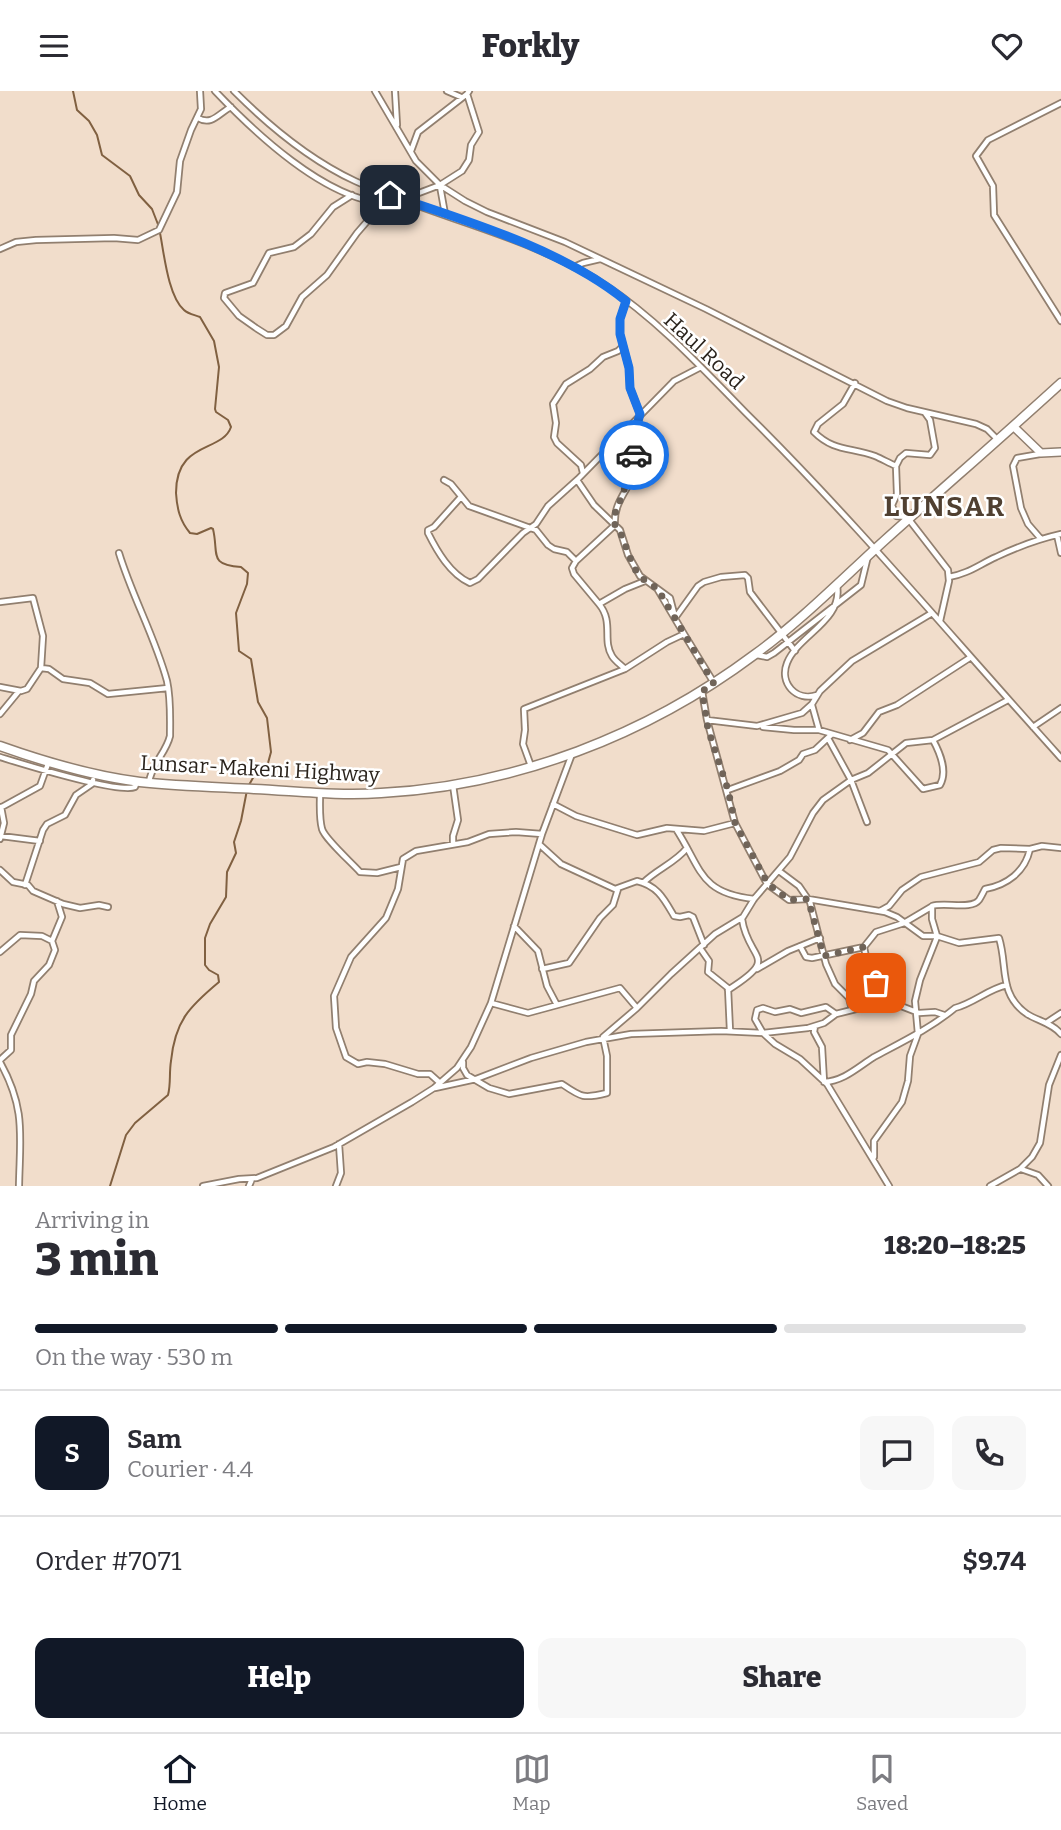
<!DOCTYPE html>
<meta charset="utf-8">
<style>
:root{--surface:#fff;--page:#f7f7f7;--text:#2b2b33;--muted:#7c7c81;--line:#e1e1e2;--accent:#111827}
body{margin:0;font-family:Bitter,serif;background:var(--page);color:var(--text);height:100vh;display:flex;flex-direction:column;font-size:26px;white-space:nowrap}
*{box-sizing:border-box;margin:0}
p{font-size:23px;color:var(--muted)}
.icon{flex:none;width:38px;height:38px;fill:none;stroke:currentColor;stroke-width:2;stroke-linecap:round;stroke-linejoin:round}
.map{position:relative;height:1095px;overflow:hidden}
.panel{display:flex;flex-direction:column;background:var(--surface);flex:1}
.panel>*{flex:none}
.pin{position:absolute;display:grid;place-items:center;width:60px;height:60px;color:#fff;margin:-30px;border-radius:14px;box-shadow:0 4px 10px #0006}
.courier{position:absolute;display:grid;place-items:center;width:70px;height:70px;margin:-35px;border:5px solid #1a73e8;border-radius:50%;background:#fff;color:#222;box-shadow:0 2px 9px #0007}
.overview em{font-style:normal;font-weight:800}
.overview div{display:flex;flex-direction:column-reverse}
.overview{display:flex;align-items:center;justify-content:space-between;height:119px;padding:0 35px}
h1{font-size:46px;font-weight:800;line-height:52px}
.bar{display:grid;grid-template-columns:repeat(4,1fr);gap:10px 7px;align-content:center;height:84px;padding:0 35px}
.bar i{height:9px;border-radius:5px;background:var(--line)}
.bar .selected{background:var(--accent)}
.bar p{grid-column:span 4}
.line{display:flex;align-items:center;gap:18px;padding:0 35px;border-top:2px solid var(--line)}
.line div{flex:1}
.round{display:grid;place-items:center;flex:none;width:74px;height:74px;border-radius:14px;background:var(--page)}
.button{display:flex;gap:14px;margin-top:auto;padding:14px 35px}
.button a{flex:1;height:80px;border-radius:14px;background:var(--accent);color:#fff;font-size:28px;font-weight:800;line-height:80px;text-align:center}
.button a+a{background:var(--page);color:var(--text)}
header{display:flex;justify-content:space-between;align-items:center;height:91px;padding:0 35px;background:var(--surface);font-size:32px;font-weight:800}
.dock{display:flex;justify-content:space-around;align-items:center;height:98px;border-top:2px solid var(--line);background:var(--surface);font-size:19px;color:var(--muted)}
.dock a{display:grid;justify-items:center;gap:4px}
.dock .selected{color:var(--accent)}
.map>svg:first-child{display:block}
</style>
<header><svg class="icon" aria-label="menu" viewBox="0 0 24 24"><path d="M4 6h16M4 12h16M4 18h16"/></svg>Forkly<svg class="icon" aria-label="heart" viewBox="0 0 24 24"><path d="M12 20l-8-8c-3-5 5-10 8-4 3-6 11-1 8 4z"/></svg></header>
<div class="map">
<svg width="1061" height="1095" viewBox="0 0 1061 1095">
<rect width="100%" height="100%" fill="#f1ddcb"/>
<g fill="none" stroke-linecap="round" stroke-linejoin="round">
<path stroke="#806041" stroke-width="2" d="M73,0L77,19L89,30L97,44L102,64L130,85L139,104L152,118L159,136
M160,142C164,162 168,205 184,219C188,223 195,224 200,226L214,250L219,276L215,318L216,321L228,329L231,336C222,362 176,349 176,402C177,418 180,430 190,442L197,443L211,437L213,438C219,463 208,474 241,476L248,482L247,493L236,522L239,560L251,568L258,611L267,627L271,661L268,672L254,685L249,694
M110,1095L126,1044L135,1032L168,1004C171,993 169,982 171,970C175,930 189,916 219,891L218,884L209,879L205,874V847L210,833L226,806L227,781L236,762L234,751L241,730L247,699"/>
<defs>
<path id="street" d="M215,0C254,41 324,107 383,112
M234,0C269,35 310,69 355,90C438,128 529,144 605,194C657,228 703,278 746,322C857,432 956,551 1061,667
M375,0L416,70L440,94L465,110L487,121L565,151L706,218L887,310L907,317L976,333L987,338L997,348
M395,0L397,34
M447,0L461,6
M1061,12L988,49L976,65L993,95L994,124L1061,230
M198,27C212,35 219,22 231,16
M411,60L418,41L467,3
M440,95L445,123
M352,104L333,116L311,143L294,156L269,162L253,192L225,202L224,207L239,225L256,237L267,244H274L286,235L302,206L327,184L357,142L390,104
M403,108L440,94L462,80L469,69L471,54L479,41L467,3L469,0
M0,158L16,151L36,149L114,147L138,149L159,139L177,101L180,70L191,39L201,18L200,0
M574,176L583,172L600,168
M626,210L620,228V243L629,277L630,297L640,323
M855,292L843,313L818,333L814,341C834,361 851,356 875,365C882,368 889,372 896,375
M925,322L930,329L935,357L930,364L906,362L900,367L896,375L897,403L892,414L896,425L907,426L948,479L949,490L940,530
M1040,363L1017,367L1013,375L1021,417L1028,433L1041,448
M583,382L581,374L557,352L554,346L556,332L553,313L566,293L590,278L603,266L618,260L622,256
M444,389L451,393L469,415L536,439L548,454L554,458L567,461L576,470
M577,389L594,414L620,439L628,464L640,485L670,507L675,526
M460,407L434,436L428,439V442C437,460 450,483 470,492L478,488L523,442L536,433L548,415L578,388L674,290L701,276
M1057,444L1061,462
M119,462C132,505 155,546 167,590C171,608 170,627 170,645C166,662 152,672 149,691
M949,486C968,483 980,473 996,466C1017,456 1039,448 1061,443
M658,499L684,543
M0,511L33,507L43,545L41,577L27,598L21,600L0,596
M599,513L574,483L572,477L576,470L615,434C613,411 629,399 636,378C638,371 634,359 634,351C633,344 636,336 637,329
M675,527L698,495L704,491L721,486L745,484L748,487L750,501L795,560
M757,564L767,566L774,562L861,494L868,465
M41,577L49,578L63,588L90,592L108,603L168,597
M625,578C621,574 615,570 612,565C602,549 614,531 599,513L625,498L645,490
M702,600L707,629L757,635L802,622L812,613L820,600L852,570L932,522
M817,604C796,611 779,592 787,572C798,544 843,530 837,495
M812,614L819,639
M0,623L19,600
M707,629L735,732L767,793L789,809L808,808L885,821L897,826L923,845H937
M763,636L794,639H819L888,659L923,698L940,694C948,680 940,662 933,649
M1033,636L1061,617
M829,649L851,689L867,731
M850,649L863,642L879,621L897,614L971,566
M0,666C23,673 118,703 135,696L137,691
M531,675L523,653L525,639L524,618L625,578L667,551L684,543L714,592
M453,694L458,729L453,745V753
M728,699L780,680L799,669L803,663L815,659L831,644
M320,703C320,714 319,727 322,738C325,748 351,771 360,781L377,782L401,776
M553,713L576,725L637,744L667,737L704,740L735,732
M0,717L40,695L49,670
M676,738C702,778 699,802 754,808
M1,745L40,750
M0,748L4,732L1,716
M539,753L561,773L615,798L637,790C658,795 664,808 674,825L680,826L689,824L693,826L704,854
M1030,758C1025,781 1007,794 985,798C983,802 981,806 979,809C972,819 944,811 932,815V828L937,845L959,852L999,847C1008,875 998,903 1027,923C1038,930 1052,932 1061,943
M0,779L13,791L28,794L33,800L63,813L80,817L99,814L108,816
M779,780L799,795L810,811L826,873L835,893L849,907L852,919
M643,792C657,778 675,772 687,757
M25,794L43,739L47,733L65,724L76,704L92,693L93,689
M880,820L889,815L902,799L921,786L979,771L993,759L1001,757L1030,758L1042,755L1061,757
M514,835L538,860L547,895L557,914
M800,855L806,866L812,867L864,856L870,886L875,892L883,916
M864,856L876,841L904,832L931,816
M700,857L709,870L708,881L728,897L730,940
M0,861L20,844L42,845L52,850
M542,878L569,872L600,827L613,814L618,798
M757,878L788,860L820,847
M728,899C782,865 748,870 742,828
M491,912L528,922L620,897L637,917L671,883L715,843L743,826L754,808L790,766L813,722L823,709L851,689L868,682L906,652L933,649L1008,609
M836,923L826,916L801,922L790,918L775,921L763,917L757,919L755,928L763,942L808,937L824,932L836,923L856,918L901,915L919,922L935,921L944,924
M1046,932L1061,922
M815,935L814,941L822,956L824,991C844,990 858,976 874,966C902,951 931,937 955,917C974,912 988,898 1007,894
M0,969L11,959V944L31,903L34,890L49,874L55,859L52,850L62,826L57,810
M0,971C26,1018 20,1044 19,1095
M463,971V977L467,984L489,997L509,1003L562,993C581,1006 583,1008 607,1002V965L603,946L637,917
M440,992L430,983H418L385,973L367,971L358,973L346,966L336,937L334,905L351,866L386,827L398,798L403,768L416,760L468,751L489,743L516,741L542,743
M435,997L476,988L531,967L586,951L631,943L721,940L763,942L775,953L800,968L827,993L889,1095
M874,1066V1050L902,1011L908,990L910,965L918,943L915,910L920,889L937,846
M1021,1078L1038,1084L1048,1095
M203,1095L239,1088L257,1087L334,1056L412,1011L434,997L457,977L471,956L491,912L542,743L572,663
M249,1095L252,1088
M336,1095L341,1082L339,1053
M990,1095L1020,1078L1032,1066L1040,1052L1049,994L1061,964"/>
<path id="secondary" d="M1014,336L1041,362L1061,361"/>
<path id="primary" d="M0,655C45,671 93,685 140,691C178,695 216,696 254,698C297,700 338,705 381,702C515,695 647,644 754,564C801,530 842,488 885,449C944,396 1003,345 1061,292"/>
</defs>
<use href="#street" stroke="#917f6f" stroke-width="8"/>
<use href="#secondary" stroke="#917f6f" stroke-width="10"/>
<use href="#primary" stroke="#917f6f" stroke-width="11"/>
<use href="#street" stroke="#fff" stroke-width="4.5"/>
<use href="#secondary" stroke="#fff" stroke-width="7"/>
<use href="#primary" stroke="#fff" stroke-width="8"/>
</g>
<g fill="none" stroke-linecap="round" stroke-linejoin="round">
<path stroke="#706459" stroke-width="7" stroke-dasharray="0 12.6" d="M634,364L637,375L620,406V412L614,424L615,434L621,443L634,477L645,490L657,497L714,593L702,600L708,638L728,699L735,732L768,793L789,809L808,808L824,865L864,856L870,886L876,892"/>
<path stroke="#1a73e8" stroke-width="9" d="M390,104C465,129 564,159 626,210L620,228V243L629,277L630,297L640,323L633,348L634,364"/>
</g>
<g text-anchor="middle" stroke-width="5" stroke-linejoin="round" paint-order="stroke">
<g font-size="21" fill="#2a231c" stroke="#fff">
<text transform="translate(704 260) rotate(43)" y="7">Haul Road</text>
<text transform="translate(260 678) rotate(3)" y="7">Lunsar-Makeni Highway</text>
</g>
<g font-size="28" font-weight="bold" letter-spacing="2" fill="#504031" stroke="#fff">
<text x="945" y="425">LUNSAR</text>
</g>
</g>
</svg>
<div class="pin" style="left:876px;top:892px;background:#ea580c"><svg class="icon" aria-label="bag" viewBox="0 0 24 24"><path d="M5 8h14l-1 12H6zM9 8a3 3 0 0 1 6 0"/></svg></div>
<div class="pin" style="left:390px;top:104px;background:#1f2937"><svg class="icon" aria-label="home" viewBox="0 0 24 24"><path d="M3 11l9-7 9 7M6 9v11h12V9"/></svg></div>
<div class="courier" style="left:634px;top:364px"><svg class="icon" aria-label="car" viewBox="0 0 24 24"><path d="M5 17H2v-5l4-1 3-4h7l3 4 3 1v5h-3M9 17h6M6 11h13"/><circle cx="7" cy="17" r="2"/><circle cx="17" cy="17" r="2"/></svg></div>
</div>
<section class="panel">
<div class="overview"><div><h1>3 min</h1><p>Arriving in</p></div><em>18:20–18:25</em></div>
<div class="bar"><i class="selected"></i><i class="selected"></i><i class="selected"></i><i></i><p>On the way · 530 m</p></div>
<div class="line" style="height:126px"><b class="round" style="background:var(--accent);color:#fff">S</b><div><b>Sam</b><p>Courier · 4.4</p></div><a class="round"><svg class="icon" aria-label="chat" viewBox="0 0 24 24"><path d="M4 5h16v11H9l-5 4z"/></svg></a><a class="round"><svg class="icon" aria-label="phone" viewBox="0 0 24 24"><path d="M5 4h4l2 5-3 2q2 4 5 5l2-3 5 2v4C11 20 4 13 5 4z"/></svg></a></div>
<div class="line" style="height:91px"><div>Order #7071</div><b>$9.74</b></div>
<div class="button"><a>Help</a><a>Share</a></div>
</section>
<nav class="dock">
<a class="selected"><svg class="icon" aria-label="home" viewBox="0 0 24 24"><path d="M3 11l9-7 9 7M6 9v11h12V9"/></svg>Home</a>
<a><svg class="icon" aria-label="map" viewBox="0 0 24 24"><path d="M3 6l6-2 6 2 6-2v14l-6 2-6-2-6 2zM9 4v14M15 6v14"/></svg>Map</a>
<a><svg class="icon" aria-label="saved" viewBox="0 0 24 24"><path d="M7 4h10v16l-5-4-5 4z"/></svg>Saved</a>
</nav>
